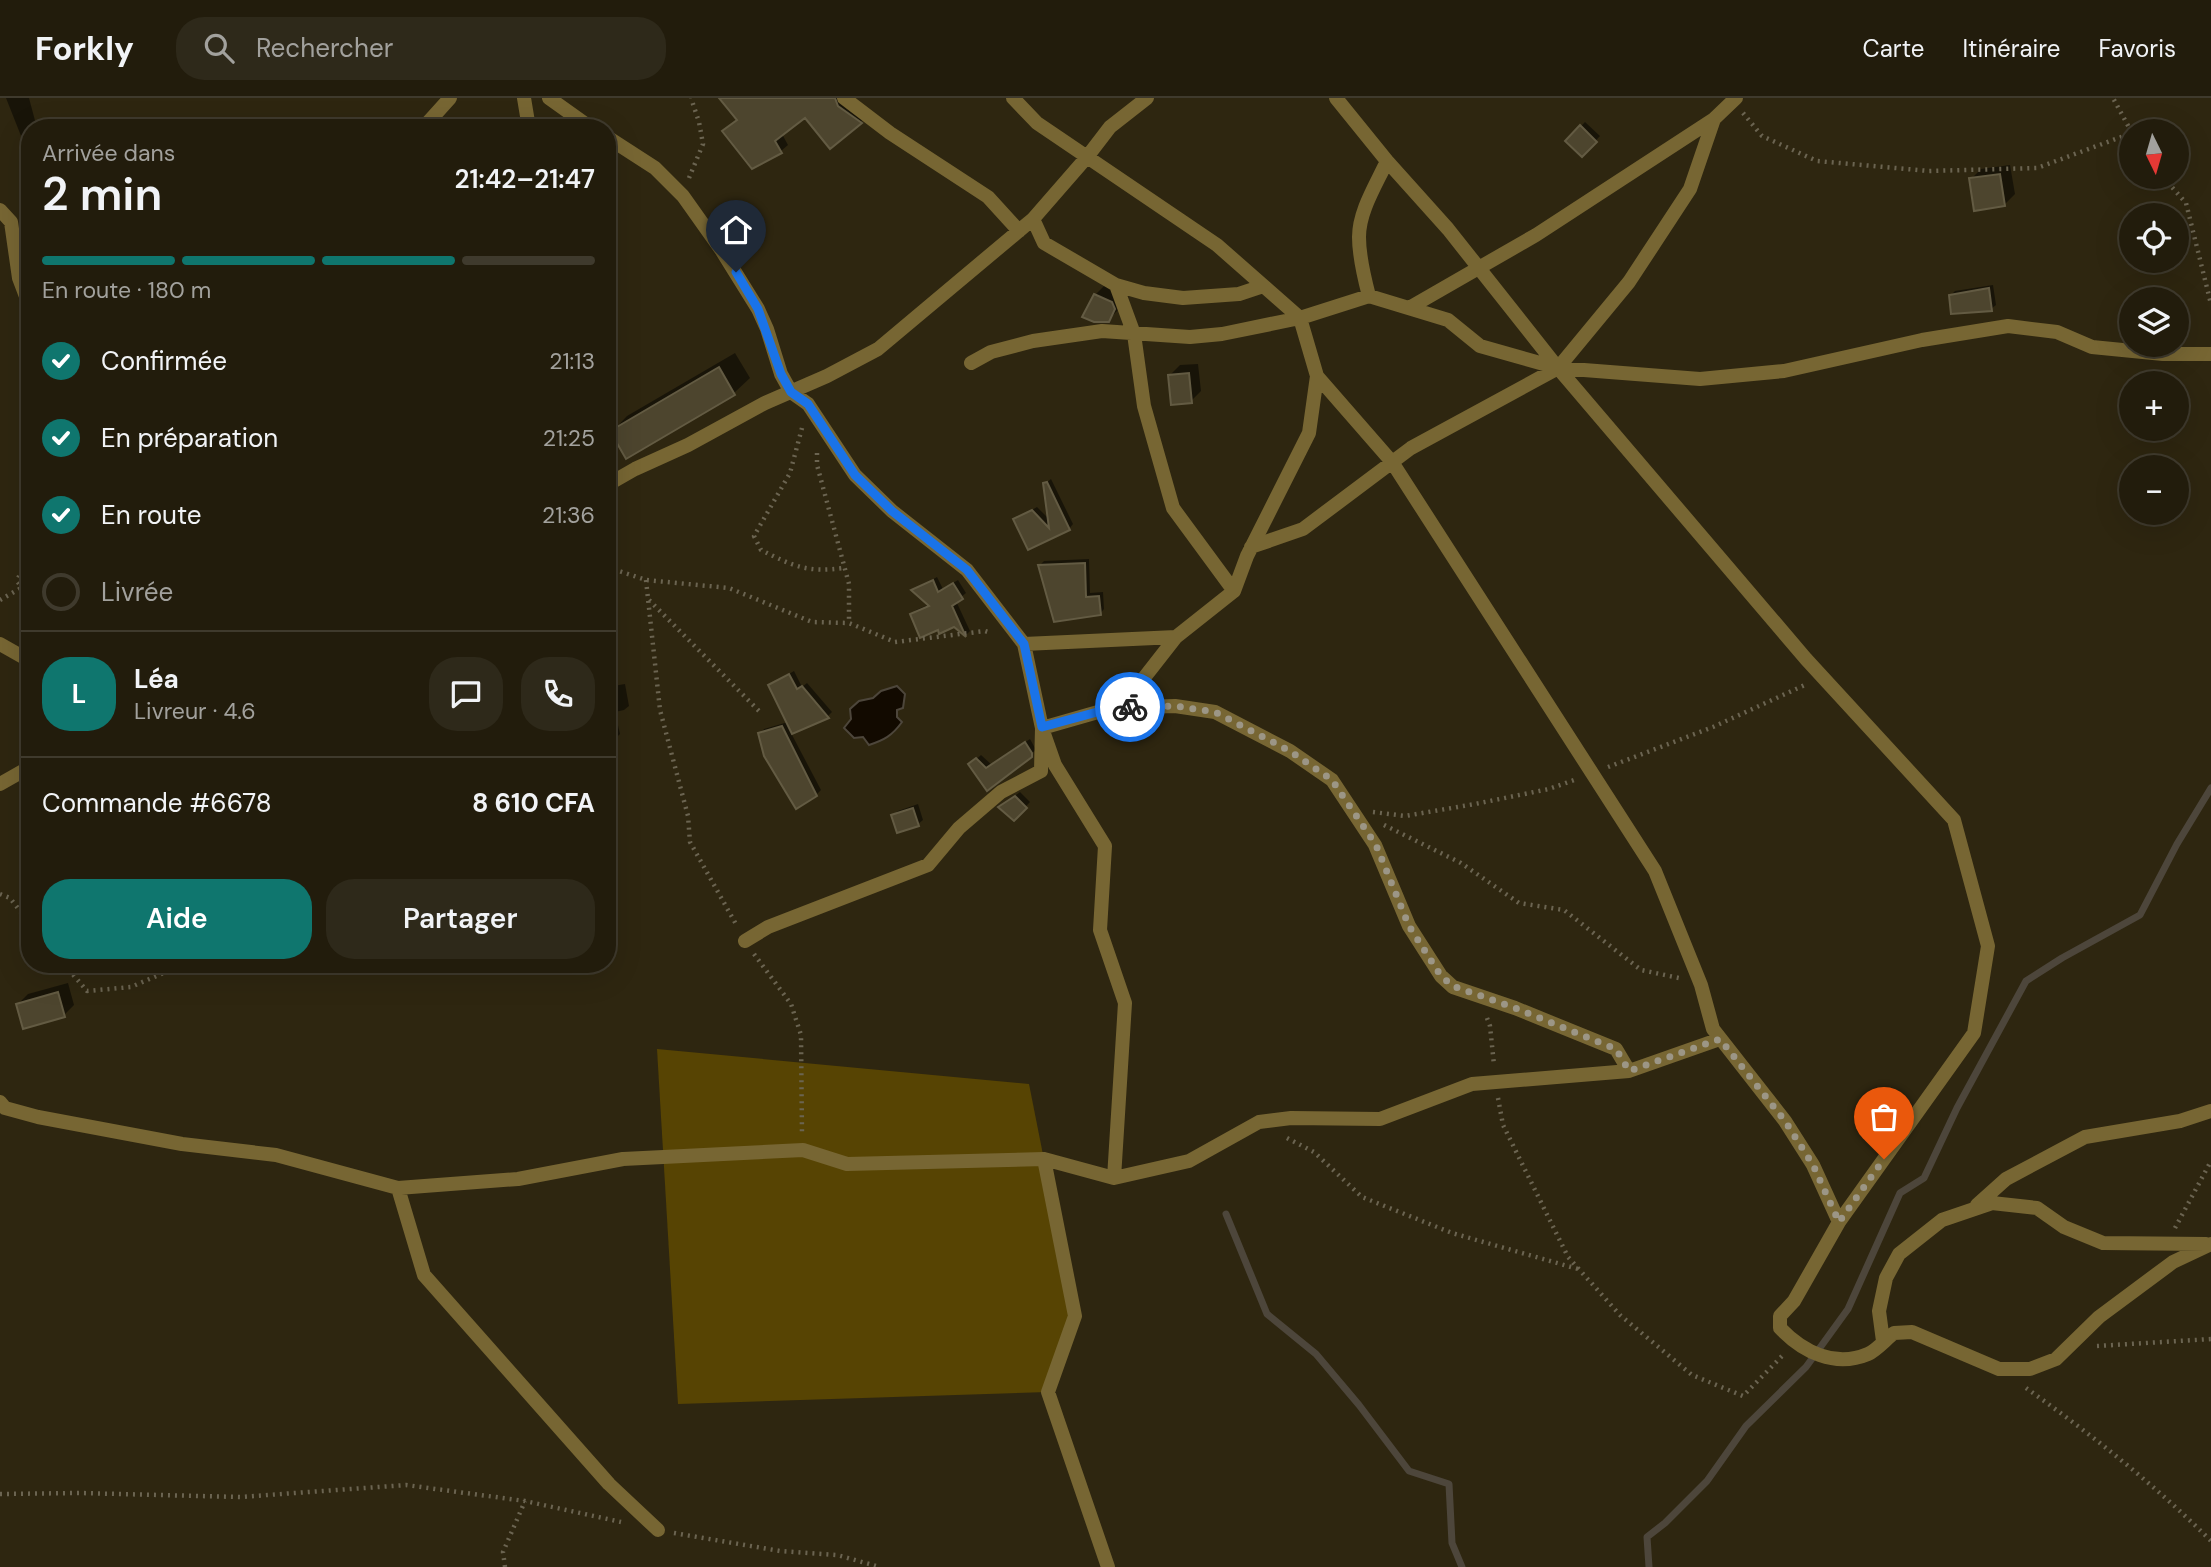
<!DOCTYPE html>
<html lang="fr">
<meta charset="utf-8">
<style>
:root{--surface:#221c0c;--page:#2e291a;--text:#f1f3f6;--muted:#a2a19d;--line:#3f3a2d;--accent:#0f766e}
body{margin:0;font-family:"DM Sans",sans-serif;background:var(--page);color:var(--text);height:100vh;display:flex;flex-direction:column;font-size:26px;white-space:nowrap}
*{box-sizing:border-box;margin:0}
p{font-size:23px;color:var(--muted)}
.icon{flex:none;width:38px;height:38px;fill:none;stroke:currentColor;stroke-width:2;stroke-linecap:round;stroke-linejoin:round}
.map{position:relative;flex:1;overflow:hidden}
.panel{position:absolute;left:21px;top:21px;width:595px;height:854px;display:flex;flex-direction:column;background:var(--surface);border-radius:28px;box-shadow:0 7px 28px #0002,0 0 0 2px var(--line)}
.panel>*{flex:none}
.needle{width:46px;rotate:175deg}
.tools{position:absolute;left:2119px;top:21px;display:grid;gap:14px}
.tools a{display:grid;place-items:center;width:70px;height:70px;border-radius:50%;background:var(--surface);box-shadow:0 7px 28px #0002,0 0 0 2px var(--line);font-size:35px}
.pin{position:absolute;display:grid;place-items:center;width:60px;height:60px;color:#fff;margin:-72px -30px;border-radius:50% 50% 50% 0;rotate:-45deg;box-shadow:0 0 7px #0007}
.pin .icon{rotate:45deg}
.courier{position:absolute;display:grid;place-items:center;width:70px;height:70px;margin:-35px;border:5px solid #1a73e8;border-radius:50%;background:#fff;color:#222;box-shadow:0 2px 9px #0007}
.headline em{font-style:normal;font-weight:600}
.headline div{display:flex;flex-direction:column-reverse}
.headline{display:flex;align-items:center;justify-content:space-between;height:119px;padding:0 21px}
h1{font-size:46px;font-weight:600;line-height:52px}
.bar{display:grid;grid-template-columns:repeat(4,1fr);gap:10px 7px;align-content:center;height:84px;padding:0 21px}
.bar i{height:9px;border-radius:5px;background:var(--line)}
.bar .active{background:var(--accent)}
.bar p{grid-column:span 4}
.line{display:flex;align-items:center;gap:18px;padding:0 21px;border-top:2px solid var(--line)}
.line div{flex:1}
.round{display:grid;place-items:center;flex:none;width:74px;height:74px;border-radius:28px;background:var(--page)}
ol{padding:0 21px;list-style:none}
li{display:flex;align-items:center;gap:21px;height:77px}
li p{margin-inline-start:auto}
li .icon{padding:7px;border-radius:50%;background:var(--accent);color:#fff;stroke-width:4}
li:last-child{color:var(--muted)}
li i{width:38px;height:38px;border:4px solid var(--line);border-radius:50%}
.action{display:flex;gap:14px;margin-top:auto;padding:14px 21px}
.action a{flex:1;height:80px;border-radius:28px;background:var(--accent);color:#fff;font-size:28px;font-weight:600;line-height:80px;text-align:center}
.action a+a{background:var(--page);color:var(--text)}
header{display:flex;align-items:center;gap:42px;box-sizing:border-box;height:98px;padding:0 35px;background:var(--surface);border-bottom:2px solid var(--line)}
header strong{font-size:33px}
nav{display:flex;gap:38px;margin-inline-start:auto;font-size:24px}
.search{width:490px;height:63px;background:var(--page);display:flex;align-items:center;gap:18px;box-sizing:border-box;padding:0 24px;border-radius:28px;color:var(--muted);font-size:26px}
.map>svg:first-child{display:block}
</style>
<header>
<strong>Forkly</strong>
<div class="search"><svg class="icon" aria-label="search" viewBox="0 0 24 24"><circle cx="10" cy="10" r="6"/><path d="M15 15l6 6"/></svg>Rechercher</div>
<nav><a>Carte</a><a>Itinéraire</a><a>Favoris</a></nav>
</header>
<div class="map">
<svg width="2211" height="1469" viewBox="0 0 2211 1469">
<rect width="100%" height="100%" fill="#2e2610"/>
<path fill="#574403" d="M657,951L1029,986L1075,1218L1048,1294L678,1306Z"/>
<path fill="#120a00" stroke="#4d463b" stroke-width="2" d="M897,588L905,596L903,610L897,612V619L902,624C892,638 884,642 869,647L863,639L854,640L844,630L851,621L850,611L859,603L873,600L881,593Z"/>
<path fill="#0007" d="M6,0H29L37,30H30V46L25,48Z
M721,0H844L867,18L860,24L806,18L782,36L788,47L781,53L739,21Z
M1585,24L1600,38L1582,57L1567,43Z
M2010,67L2015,96L2005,106L1971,81L1981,71Z
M1105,187L1122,194L1118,212L1108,222L1095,197Z
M1993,187L1996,207L1991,211L1951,197L1955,193Z
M735,255L750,280L734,295L627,359L612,334L627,318Z
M1198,266L1201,293L1191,303L1170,277L1180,267Z
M1051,381L1073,426L1069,431L1029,450L1015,422L1037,409L1050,422L1045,386Z
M1089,461L1090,495L1103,494L1104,511L1100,516L1040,467L1044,463Z
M937,479L943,491L958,482L966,495L956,503L970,533L966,537L955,527L940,530L912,516L916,512L930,506L914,492Z
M794,573L802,589L807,585L832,614L828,618L791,635L821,692L816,697L760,636L764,631L788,624L770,587Z
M625,586L629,608L624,612L615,614L620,636L616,640L607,641V589Z
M1030,641L1036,652L988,691L971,666L981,657L992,667Z
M1020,694L1030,704L1014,721L1005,705Z
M918,706L923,722L918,726L893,717L898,713Z
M249,866H265L250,870Z
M68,885L74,907L64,917L18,906L28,896Z"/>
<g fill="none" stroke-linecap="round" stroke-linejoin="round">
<path stroke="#4d463b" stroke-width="7" d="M1226,1116L1267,1216L1316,1256L1359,1307L1409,1373L1449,1386L1452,1445L1462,1469
M1649,1469L1647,1439L1665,1425L1707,1383L1746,1328L1806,1269L1848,1211L1900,1095L1924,1080L1957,1010L2026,883L2062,860L2140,817L2177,746L2211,690"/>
</g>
<path fill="#4d452e" stroke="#635b43" stroke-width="2" d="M719,0H835L838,8L862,25L830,51L805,20L775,43L782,55L752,71L722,33L737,22Z
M1580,27L1597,44L1582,59L1565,43Z
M2000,76L2005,108L1974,113L1969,80Z
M1989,190L1992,213L1951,216L1949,197Z
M1094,196L1112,204L1115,211L1109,224H1094L1082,219Z
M719,269L735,297L626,361L610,333Z
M1189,275L1192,305L1171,307L1168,277Z
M1047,384L1070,432L1028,452L1013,421L1032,412L1049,430L1043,385Z
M1085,465L1086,499L1099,498L1101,517L1054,524L1038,467Z
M933,482L938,494L953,485L963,501L952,508L966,539L954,529L939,536L938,532L920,540L910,516L929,508L911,492Z
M789,576L797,591L802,588L829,620L792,636L768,587Z
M782,628L817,698L796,711L764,658L758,635Z
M1025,644L1032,655V659L987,693L968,666L976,660L986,670Z
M1015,698L1027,710L1014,723L998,709Z
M913,710L919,728L897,735L891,717Z
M58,894L65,919L23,931L16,906Z"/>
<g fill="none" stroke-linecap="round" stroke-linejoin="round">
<path stroke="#6b6451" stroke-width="4.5" stroke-dasharray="2 5" stroke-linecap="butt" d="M1743,15L1762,38L1817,63L1929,73L2037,70L2132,35L2113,0
M2163,79L2186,105L2211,206
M689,80L703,46L699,24L691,0
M802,330L790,375L754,438L761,452C793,468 807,475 844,470
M817,355V367L849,486V525
M30,452L17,483L30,501
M607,469L646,482L729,490L812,524L849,525L895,544L985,533L991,535
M646,482L660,612L688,718L690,744L737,828
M0,502L21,490
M649,502L762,616
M25,541L30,506
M1608,669L1713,629L1807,586
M1373,714L1405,718L1475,706L1549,691L1577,681
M1384,727L1461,765L1519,805L1564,812L1641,872L1679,880
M0,796L10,800L30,826
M754,856L791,906L801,937L802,1037
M64,866L87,893L131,889L184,866
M1487,920L1490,928L1494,967
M1498,1000L1503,1027L1568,1159L1620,1217L1692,1277L1743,1298L1784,1256
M1287,1040L1314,1054L1362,1099L1452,1135L1578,1171
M2175,1130L2211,1063
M2097,1248L2211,1241
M2026,1290C2091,1336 2155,1387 2211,1443
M0,1396L79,1395L240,1399L406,1387L525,1403L621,1424
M674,1435L780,1453L837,1457L880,1469
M505,1469L503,1454L525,1403"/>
<path stroke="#763" stroke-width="14" d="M524,0L529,30
M549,0L591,30
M844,0L890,35L988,99L1019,133
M1013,0L1037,25L1217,147L1300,220L1317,278L1392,364L1655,773L1701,887L1713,931L1785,1023L1813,1067L1839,1124L1794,1203L1780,1218V1230C1803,1254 1835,1270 1868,1256C1877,1252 1886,1241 1894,1235L1912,1234L1999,1271H2030L2056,1261L2099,1219L2173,1164L2211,1146
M1336,0L1387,63L1448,131L1558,270L1806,561L1954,722L1988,848L1974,935L1839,1124
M423,30L450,0
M607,39L655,70L683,98L722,153L758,211L767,231L781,276L791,294L808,306L855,377L892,413L967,472L1024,546L1042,630L1055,667L1105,748L1100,832L1125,905L1114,1080
M0,112L11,124L19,180L30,209
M1033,121L1044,145L1116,187L1144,195L1183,200L1239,196L1263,188
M1116,187L1134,236L1144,308L1173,410L1234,493
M1369,198C1364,179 1359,159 1359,139C1359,113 1376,87 1387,63
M1409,210L1536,137L1714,21L1736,0
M971,265L991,254L1033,243L1102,233L1190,239L1222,236L1300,220L1369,198L1448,222L1480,248L1558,270L1700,281L1784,273L1922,242L2008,228L2057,234L2092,249L2163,256H2211
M607,387L635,371L688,347L765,305L827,278L878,251L1033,121L1087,59L1110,29L1147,0
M1251,449L1303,431L1411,350L1558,270L1629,184L1690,91L1714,21
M0,546L30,563
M1024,546L1176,539
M1112,610L1175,608L1215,614L1290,653L1332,682L1375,747L1409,828L1441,878L1453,889L1515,910L1616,951L1629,973
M0,686L30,669
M745,843L768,829L928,767L959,730L1001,694L1041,673L1042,630L1112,610L1133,594L1176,539L1234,493L1247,458L1309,335L1317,278
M0,1004L5,1010L38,1019L182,1046L276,1057L398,1090L518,1081L623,1061L803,1052L847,1066L1044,1061L1114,1080L1189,1063L1259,1024L1291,1020L1380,1021L1472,986L1629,973L1720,941
M1044,1061L1075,1218L1048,1294L1108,1469
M398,1090L424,1177L609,1386L658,1432
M1977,1107L2006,1081L2085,1039L2180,1023L2211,1013
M1883,1243L1879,1213L1886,1180L1899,1156L1942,1122L1992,1105L2037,1110L2064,1129L2103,1145L2206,1146"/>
</g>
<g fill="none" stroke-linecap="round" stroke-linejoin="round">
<path stroke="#9c9686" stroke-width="7" stroke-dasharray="0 12.6" d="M1130,609L1175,608L1215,614L1290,653L1332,682L1376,747L1409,828L1441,878L1453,888L1515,910L1616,951L1629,973L1720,941L1785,1023L1813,1067L1839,1124L1884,1061"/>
<path stroke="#1a73e8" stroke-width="9" d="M736,174L758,211L781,276L791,294L808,306L855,377L892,413L967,472L1024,546L1042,629L1112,610L1130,609"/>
</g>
</svg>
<div class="tools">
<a><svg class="needle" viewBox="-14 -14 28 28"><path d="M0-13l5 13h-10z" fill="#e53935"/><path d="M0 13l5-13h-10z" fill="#a2a19d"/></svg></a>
<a><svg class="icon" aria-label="locate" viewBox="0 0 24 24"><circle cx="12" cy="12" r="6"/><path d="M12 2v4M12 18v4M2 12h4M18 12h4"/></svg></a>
<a><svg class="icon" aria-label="layers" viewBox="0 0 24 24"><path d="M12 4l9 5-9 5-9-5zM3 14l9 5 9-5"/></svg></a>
<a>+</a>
<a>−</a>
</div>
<div class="pin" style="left:1884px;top:1061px;background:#ea580c"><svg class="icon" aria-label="bag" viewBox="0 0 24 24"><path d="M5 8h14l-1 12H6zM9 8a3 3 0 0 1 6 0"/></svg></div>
<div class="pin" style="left:736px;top:174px;background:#1f2937"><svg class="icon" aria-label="home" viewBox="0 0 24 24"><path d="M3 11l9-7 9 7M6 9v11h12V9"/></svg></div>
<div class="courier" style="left:1130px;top:609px"><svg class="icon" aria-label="bike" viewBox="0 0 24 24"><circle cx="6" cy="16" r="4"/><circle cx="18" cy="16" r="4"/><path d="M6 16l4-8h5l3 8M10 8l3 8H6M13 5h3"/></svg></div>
<section class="panel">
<div class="headline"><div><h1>2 min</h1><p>Arrivée dans</p></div><em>21:42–21:47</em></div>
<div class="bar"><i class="active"></i><i class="active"></i><i class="active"></i><i></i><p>En route · 180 m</p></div>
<ol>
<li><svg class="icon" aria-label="check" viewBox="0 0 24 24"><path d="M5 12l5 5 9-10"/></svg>Confirmée<p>21:13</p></li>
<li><svg class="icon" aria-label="check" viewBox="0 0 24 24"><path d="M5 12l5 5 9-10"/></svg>En préparation<p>21:25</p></li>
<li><svg class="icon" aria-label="check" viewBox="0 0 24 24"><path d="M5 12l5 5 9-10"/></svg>En route<p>21:36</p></li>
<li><i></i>Livrée</li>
</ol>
<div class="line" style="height:126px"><b class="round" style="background:var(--accent);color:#fff">L</b><div><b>Léa</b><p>Livreur · 4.6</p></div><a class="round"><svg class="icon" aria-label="chat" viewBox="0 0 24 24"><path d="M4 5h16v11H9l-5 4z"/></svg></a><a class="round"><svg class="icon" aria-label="phone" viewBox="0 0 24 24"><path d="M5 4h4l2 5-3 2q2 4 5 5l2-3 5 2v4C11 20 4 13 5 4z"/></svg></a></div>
<div class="line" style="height:91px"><div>Commande #6678</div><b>8 610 CFA</b></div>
<div class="action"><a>Aide</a><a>Partager</a></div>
</section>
</div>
